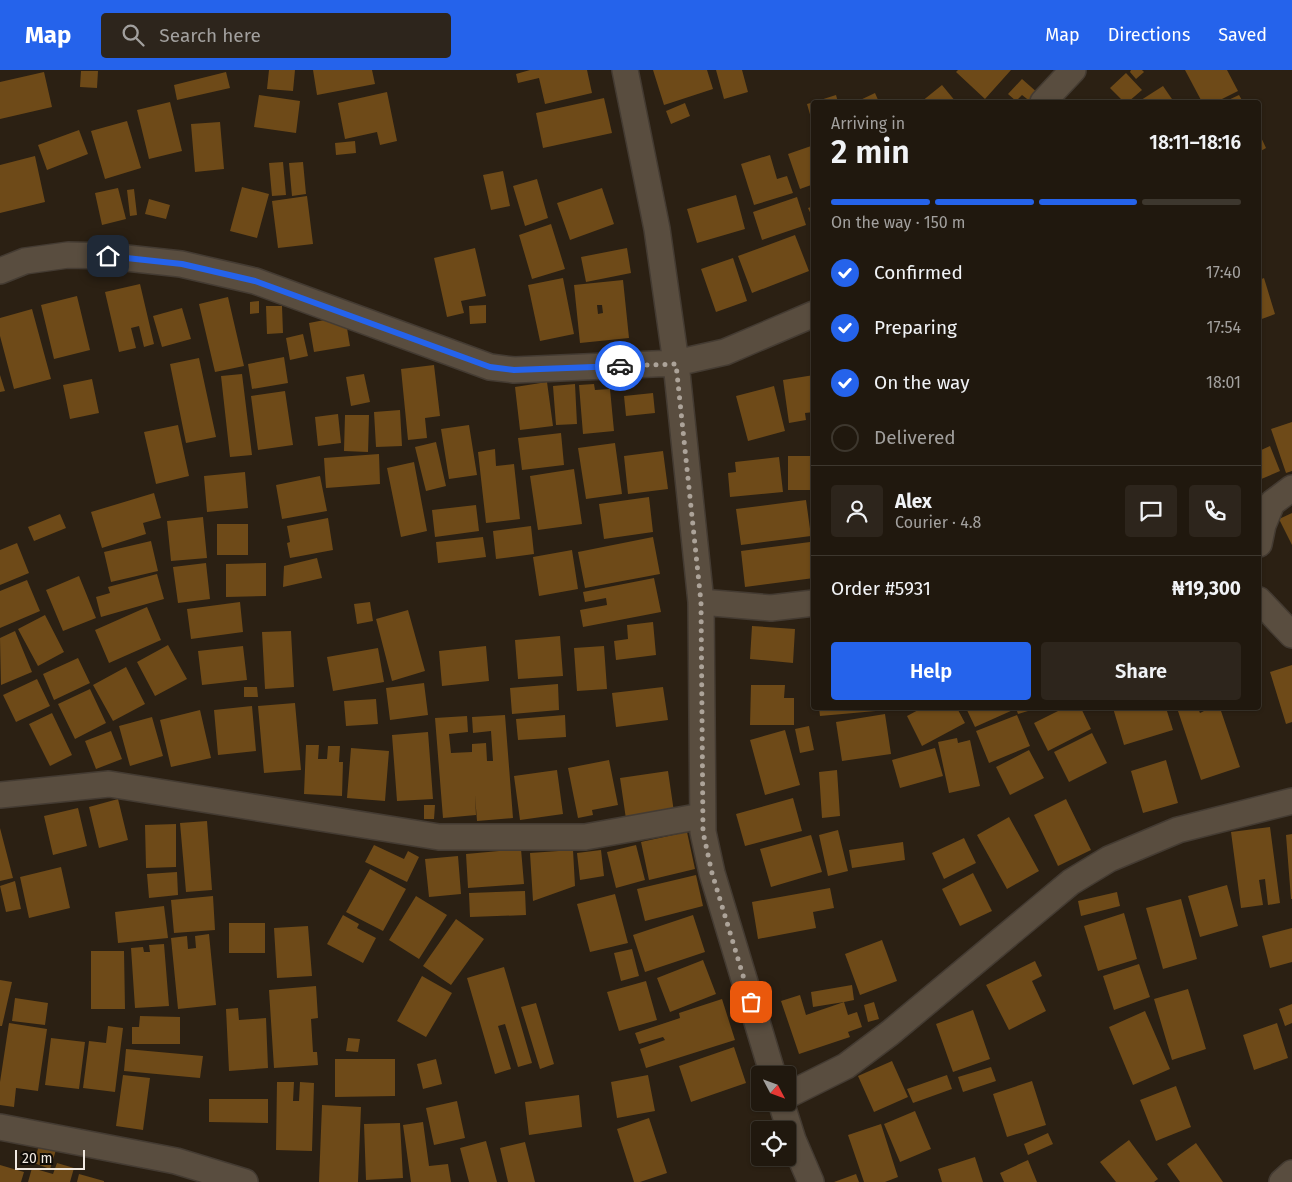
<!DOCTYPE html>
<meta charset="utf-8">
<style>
:root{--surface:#20180e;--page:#2d251c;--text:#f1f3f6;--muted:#a2a09e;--line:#3d372e;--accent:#2563eb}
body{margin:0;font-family:"Fira Sans",sans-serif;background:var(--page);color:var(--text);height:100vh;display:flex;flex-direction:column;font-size:19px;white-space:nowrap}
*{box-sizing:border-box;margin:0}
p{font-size:16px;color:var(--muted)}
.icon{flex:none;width:28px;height:28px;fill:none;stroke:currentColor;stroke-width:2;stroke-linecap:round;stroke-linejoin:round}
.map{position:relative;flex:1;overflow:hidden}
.panel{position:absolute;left:811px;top:30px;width:450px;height:610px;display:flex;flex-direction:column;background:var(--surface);border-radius:5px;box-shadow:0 1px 4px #0004,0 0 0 1px var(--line)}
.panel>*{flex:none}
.needle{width:32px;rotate:131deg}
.controls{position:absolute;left:751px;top:996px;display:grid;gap:10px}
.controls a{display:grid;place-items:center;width:45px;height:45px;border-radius:5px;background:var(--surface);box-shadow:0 1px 4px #0004,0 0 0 1px var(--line);font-size:25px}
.scale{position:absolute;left:15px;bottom:12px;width:70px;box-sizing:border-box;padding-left:5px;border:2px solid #f1e9e1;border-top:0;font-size:14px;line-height:18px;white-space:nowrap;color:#f1e9e1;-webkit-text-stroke:4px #0f0b06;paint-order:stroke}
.pin{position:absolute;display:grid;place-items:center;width:42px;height:42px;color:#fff;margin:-21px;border-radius:10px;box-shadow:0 2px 8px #0006}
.courier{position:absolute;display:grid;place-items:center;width:50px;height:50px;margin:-25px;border:4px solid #2563eb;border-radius:50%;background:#fff;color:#222;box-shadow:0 1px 6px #0007}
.headline em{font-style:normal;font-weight:600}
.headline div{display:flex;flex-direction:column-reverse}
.headline{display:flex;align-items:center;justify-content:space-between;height:85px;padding:0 20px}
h1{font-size:32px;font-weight:600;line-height:38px}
.bar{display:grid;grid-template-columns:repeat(4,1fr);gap:8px 5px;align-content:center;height:60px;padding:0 20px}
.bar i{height:6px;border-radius:4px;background:var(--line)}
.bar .current{background:var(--accent)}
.bar p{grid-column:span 4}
.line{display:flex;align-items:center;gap:12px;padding:0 20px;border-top:1px solid var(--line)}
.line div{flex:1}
.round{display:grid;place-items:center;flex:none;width:52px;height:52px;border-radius:5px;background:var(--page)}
ol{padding:0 20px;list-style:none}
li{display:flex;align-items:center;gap:15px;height:55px}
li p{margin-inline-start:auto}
li .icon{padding:5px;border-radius:50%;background:var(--accent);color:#fff;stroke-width:4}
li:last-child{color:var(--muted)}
li i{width:28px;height:28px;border:2px solid var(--line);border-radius:50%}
.cta{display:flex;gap:10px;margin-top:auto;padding:10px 20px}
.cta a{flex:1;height:58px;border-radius:5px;background:var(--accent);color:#fff;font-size:20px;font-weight:600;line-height:58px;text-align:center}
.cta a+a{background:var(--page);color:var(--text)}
header{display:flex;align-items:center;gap:30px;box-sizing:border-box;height:70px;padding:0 25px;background:var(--accent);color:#fff}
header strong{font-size:24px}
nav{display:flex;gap:28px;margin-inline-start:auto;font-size:18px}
.search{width:350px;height:45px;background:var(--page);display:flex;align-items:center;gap:12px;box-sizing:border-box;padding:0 18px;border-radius:5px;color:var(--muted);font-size:19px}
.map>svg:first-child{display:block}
</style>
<header>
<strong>Map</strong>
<div class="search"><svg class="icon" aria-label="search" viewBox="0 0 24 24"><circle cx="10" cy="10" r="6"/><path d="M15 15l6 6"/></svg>Search here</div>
<nav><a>Map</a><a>Directions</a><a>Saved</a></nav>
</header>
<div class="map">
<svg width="1292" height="1112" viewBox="0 0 1292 1112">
<rect width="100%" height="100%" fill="#2b2013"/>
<path fill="#6e4a18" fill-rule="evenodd" d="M269,0H295L293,21L267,19Z
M313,0H372L375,14L317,25Z
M530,0H587L592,23L545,34L539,8L518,13L516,4Z
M653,0H707L713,19L664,35Z
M716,0H742L748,22L724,29Z
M958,0H1011L985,29L956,2Z
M1131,0H1142L1144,2L1136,9L1130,2Z
M1185,0H1227L1238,21L1216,32H1202Z
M81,1H98L97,18L80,17Z
M44,2L52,37L0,49V12Z
M226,2L230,18L177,30L174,15Z
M1126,3L1142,20L1128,32H1124L1110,18Z
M1022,9L1039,24L1031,32L1022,25L1016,31L1008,24Z
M942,15L956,32H921Z
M1163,16L1174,32H1138Z
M387,22L397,71L380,75L377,62L345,69L338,33Z
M875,23L879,32H856Z
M259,25L300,31L296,63L254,57Z
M836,25L838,32H814Z
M1239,25L1243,32H1224Z
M604,28L612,63L543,78L536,43Z
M170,32L182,81L149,89L137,40Z
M814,32V55H813L807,34Z
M685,33L690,46L671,54L666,41Z
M127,51L141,98L105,109L91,61Z
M220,52L224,99L195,102L191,54Z
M79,60L88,84L47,100L38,75Z
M1259,63L1266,78L1259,82Z
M355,71L356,83L336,85L335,73Z
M814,75V114L800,119L788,84Z
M770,85L777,109L787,106L793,123L754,135L741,94Z
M35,86L45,132L0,143V95Z
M283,92L286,125L272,126L269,93Z
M303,92L306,124L292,126L289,93Z
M503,101L510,136L491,140L483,105Z
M537,109L548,148L525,156L513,116Z
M242,117L269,124L257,168L230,161Z
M118,118L126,149L102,155L95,123Z
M602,118L614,154L570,170L557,133Z
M134,119L137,145L130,146L127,120Z
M736,125L745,159L697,173L687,139Z
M307,126L313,174L278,178L272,131Z
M797,127L806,155L762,170L753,142Z
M149,129L170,135L166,149L145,144Z
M814,136V151L808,138Z
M551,154L565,199L532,209L519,165Z
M795,165L809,201L752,223L738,186Z
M475,178L486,226L461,231L464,243L447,247L434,188Z
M627,178L631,203L586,212L581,187Z
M733,188L747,231L716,242L701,199Z
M563,208L574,264L540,271L528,215Z
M1264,208L1275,244L1259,250V210Z
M623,210L629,268L580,273L574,215ZM597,235H602L603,243L598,244Z
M140,214L154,274L144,277L139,256L131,258L136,278L119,282L105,222Z
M77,226L90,280L54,289L41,235Z
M228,227L244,296L215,302L199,234Z
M259,231V243L250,244V232Z
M486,235V253L470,254L469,236Z
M266,236H282L283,263L267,264Z
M182,238L191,269L162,277L153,246Z
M32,239L51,309L14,319L0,266V248Z
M345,246L350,276L314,282L309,253Z
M303,264L308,286L290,290L286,268Z
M284,287L288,313L252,319L248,294Z
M199,288L216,367L186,373L170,294Z
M434,295L440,346L425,348L427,368L408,370L401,299Z
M242,304L252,385L230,387L221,306Z
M364,304L370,332L351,336L346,307Z
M0,305L5,321L0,322Z
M814,305V342L805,343L806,350L789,353L783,310Z
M92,309L99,343L70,349L63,315Z
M547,312L553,356L520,360L515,317Z
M575,314L577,354L556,355L553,316Z
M594,314L595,320L610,319L614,361L583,364L579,315Z
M774,316L785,361L748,371L736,326Z
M285,321L293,375L258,380L251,326Z
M653,323L655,343L626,346L624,326Z
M400,340L402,376L376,377L374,342Z
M338,344L341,373L318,376L315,347Z
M345,345H369L368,382L344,381Z
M1292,352V401L1286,403L1271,359Z
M178,355L189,406L156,414L144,362Z
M469,355L477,405L449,409L441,359Z
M561,363L564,395L522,400L518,368Z
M436,372L446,416L426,421L415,377Z
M615,373L622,424L586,429L578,378Z
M1270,376L1280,401L1259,410V381Z
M495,379L496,396L514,394L520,449L486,453L478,382Z
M663,381L668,419L628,424L624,386Z
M379,384L380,414L326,418L324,388Z
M788,386H814L813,420H788Z
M779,387L783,422L730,427L728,403L736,402L735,392Z
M414,392L427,461L401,467L387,398Z
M574,399L582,454L538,460L530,406Z
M245,402L248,438L207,442L204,406Z
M320,406L327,441L282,449L276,415Z
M154,423L161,448L143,453L146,464L102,478L91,442Z
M649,427L653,462L604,469L599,434Z
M806,430L811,466L741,475L736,439Z
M476,435L479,461L435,467L432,440Z
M1292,443V475L1279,449Z
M60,444L66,458L34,471L28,457Z
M203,447L207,488L171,491L167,451Z
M328,448L333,480L290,488L287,473L290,472L287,456Z
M217,454H248V485H217Z
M531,456L534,484L496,489L493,461Z
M483,467L486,487L438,493L436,472Z
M653,467L660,504L585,518L578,482Z
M151,471L158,501L111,512L104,482Z
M810,472L814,508L745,517L741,481Z
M17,473L29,503L0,515V480Z
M572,480L578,519L539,526L533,487Z
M317,488L322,508L283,517L284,496Z
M206,493L210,529L178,533L173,497Z
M266,493V526L226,527V494Z
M157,504L164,529L101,547L96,527L110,523L108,517Z
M79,506L96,548L63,561L46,520Z
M654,508L661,542L583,557L580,540L607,535L606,528L585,532L583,522Z
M27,510L40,541L0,558V521Z
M240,532L243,562L191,569L187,539Z
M370,532L373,551L357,554L354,534Z
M147,537L161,570L109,593L95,560Z
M408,540L425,601L392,611L376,549Z
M45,545L64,582L38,596L18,559Z
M653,552L656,585L616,590L614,571L628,569L627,555Z
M752,556L795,559L793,593L750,589Z
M15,561L32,602L1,615L0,568Z
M291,561L294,617L265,619L262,562Z
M560,566L563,606L518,609L515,570Z
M168,575L187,609L155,626L137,592Z
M243,576L247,610L202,615L198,581Z
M486,576L489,611L442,616L439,581Z
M604,576L607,619L577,621L574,578Z
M378,578L384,612L333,621L327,587Z
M78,588L90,613L54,630L43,604Z
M1292,595V652L1286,654L1270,602Z
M126,597L145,634L113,651L93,615Z
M37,609L50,636L16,652L3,625Z
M424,613L428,645L390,650L386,618Z
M558,614L559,640L512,644L510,618Z
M751,615H785L784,628H794V655H750Z
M244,617H257L258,627H244Z
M663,617L668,650L616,657L612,623Z
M90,619L106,653L75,669L58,634Z
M376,629L378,654L346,656L344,631Z
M295,633L301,700L264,703L258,636Z
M252,636L256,681L218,685L214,640Z
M819,638H898V639L820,646Z
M922,638H957L965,653L922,676L907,646Z
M966,638H1012L1013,640L975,657Z
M1016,638H1038L1018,644Z
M1064,638H1081L1091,659L1048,681L1034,653Z
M1113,638H1166L1173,660L1124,675Z
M1177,638H1198L1200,643L1206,640V638H1220L1240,697L1201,710Z
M200,640L211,688L171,697L160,650Z
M52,643L72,685L50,696L29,654Z
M885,644L891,684L842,691L836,652Z
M505,645L513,748L477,751L475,725L476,745L443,748L435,648L467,646L468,662L449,664L451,683L472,682V674L486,673L487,691H493L491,661L473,663L472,647Z
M565,645L566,667L518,670L516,649Z
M1017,645L1030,676L989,693L976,661Z
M152,647L163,686L130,696L119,656Z
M809,656L814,680L800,683L795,659Z
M785,660L800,715L765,725L750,670Z
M111,661L122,689L96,699L85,671Z
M428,662L433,729L397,731L392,665Z
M1092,663L1107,693L1069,712L1054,682Z
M957,668L958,673L970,670L980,716L949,723L938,672Z
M306,675H319L318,689H327L328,676H340L339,692H343L342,726L304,724Z
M351,678L389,681L385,731L347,728Z
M935,678L943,706L900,718L892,690Z
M1029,680L1044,708L1010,725L996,697Z
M609,690L618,735L592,740L593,745L578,748L568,698Z
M1166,690L1178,733L1143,743L1131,701Z
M557,700L563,744L520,750L514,706Z
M837,700L840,746L822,748L819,702Z
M668,701L674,742L626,749L620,708Z
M793,728L802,761L745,776L736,744Z
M118,729L128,770L99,778L89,737Z
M1066,729L1091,780L1058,796L1034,745Z
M424,735H435L434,749H424Z
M78,738L87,776L53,785L44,746Z
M1009,747L1039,801L1007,819L977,765Z
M207,751L212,820L186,822L180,753Z
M176,754V797L146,798L145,755Z
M1270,757L1280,833L1268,835L1265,809L1259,810L1263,835L1241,838L1231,762Z
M0,758L13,808L0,811Z
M838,760L848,801L828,806L819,765Z
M687,762L695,799L649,810L641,772Z
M1292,764V829H1291L1286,765Z
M811,765L822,802L771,817L760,779Z
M964,768L976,793L944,809L932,783Z
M903,772L905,790L852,798L849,780Z
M374,775L404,789L408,781L419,787L407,812L365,792Z
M636,775L645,810L616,818L607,782Z
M521,779L524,814L468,818L466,784Z
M573,780L575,816L533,831L530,783Z
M601,780L604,806L580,810L577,783Z
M458,786L461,824L429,827L425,789Z
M61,797L70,838L29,848L20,807Z
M370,799L406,819L383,861L346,842Z
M177,802L178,825L149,828L147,804Z
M973,803L992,841L960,856L942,819Z
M696,805L703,836L645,851L637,819Z
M15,811L21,839L6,842L0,816Z
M1227,815L1238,856L1200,867L1188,826Z
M830,818L834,838L813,842L816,858L758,869L752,832Z
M525,821L526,845L470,847L469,823Z
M1117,822L1120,836L1081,846L1078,831Z
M615,824L628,873L590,882L577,834Z
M213,826L215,860L174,863L171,830Z
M416,826L447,845L419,889L389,870Z
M1181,829L1197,889L1163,899L1146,838Z
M164,836L168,868L118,873L115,842Z
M1124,843L1137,889L1098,901L1084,856Z
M343,845L359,854L357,858L376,868L363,893L327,874Z
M693,845L705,882L645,902L633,865Z
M456,849L484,869L451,915L423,896Z
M229,853H265V883H229Z
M308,856L312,906L277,908L274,858Z
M1292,858V892L1270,898L1262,866Z
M209,864L216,935L178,939L171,868L187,866L188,879L196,878L195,866Z
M882,870L897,911L860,925L845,884Z
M164,874L169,936L135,938L131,878L143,877L144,882H150L149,875Z
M632,879L639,906L621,911L614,883Z
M91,881H124L125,939H91Z
M703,890L716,924L670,942L657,908Z
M1035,891L1042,906L1032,911L1046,941L1009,960L986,915Z
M1139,894L1150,927L1114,940L1103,906Z
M504,897L532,993L518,997L505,954L498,956L511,999L495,1004L467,908Z
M422,906L452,923L426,967L397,951Z
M0,910L12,912L2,956H0Z
M646,911L657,950L619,961L607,922Z
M852,915L854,930L844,932L848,945L857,942L862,957L848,962L850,967L799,984L781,931L800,925L806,945L844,932L813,937L811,922Z
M316,916L318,948L311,949L313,982H317L318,995L274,998L269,920Z
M1188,919L1206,979L1172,990L1154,929Z
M15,928L48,933L45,955L12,951Z
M722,929L735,970L646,998L640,979L665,970L663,967L639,974L635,963L680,948L679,943Z
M874,932L879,949L868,952L864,935Z
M536,933L554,994L540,999L521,937Z
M1292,934V953L1285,956L1279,939Z
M238,938L239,950L266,948L268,998L229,1001L226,939Z
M973,940L990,989L953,1002L936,954Z
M1145,941L1170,999L1133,1015L1109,957Z
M140,946L180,947V974H132V957H139Z
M9,953L47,959L38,1021L16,1018L14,1037L0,1035V1012Z
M1277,953L1288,988L1254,1000L1243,965Z
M108,956L123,958L115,1022L83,1018L89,971L106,973Z
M51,968L85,972L79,1019L45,1015Z
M348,968L360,969L358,982L346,981Z
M734,977L746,1013L691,1032L679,996Z
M126,979L203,986L200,1008L124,1001Z
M335,989H395V1026L335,1027Z
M436,989L442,1014L423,1019L417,994Z
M892,991L908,1027L874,1042L858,1006Z
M991,997L996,1011L963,1022L958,1007Z
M123,1005L150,1008L143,1060L116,1056Z
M648,1005L655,1041L617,1048L611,1012Z
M947,1005L952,1019L913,1033L907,1019Z
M1032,1011L1046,1055L1007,1067L993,1024Z
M277,1012H294L293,1031H299L300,1012L314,1013L312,1081L276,1080Z
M1176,1016L1191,1057L1156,1071L1140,1030Z
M579,1025L582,1057L529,1065L525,1032Z
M209,1029H268V1053L209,1052Z
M457,1031L465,1068L434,1075L426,1038Z
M322,1035L361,1037L358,1112H319Z
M915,1041L931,1079L900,1092L884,1054Z
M649,1048L667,1103L640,1112H634L617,1059Z
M423,1052L429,1096L448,1094L451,1112H411L403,1055Z
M400,1053L403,1108L366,1110L364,1054Z
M881,1054L898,1107L885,1112H864L848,1065Z
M1048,1063L1053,1074L1028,1085L1024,1074Z
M1129,1070L1158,1109L1154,1112H1116L1100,1092Z
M486,1071L497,1112H469L460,1078Z
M525,1072L535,1112H508L500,1078Z
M1196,1073L1223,1112H1180L1167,1094Z
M39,1075L56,1080L50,1099L34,1093Z
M975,1087L983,1112H942L938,1099Z
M1028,1090L1037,1112H1004L1000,1103Z
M57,1093L74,1098L70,1112H28L32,1098L53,1104Z
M0,1095L24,1102L21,1112H0Z
M79,1104L104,1111V1112H77Z
M856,1104L859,1112H834Z"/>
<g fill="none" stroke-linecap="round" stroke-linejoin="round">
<defs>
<path id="minor" d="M625,0L657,159L676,293L701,532L703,762L712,803L773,1005
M1043,32L1073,0
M0,201L25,191L68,185L108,186L181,194L255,211L490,297L514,300L676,293L725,282L814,244
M1259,474L1263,455L1272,433L1292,418
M1259,530L1292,565
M701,532L771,538L814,533
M0,725L109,714L439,767H585L702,746
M788,1025L846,996L890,963L1071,812L1109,789L1178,760L1292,731
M781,1032L793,1070L811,1112
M0,1057L176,1091L245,1112
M1282,1112L1292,1103"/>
</defs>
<use href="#minor" stroke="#443b32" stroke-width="28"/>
<use href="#minor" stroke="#594d3f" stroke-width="25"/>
</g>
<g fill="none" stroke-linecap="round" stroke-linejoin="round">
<path stroke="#aca399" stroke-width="5" stroke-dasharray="0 9" d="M620,296L676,294L701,532L703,762L712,803L751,932"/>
<path stroke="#2563eb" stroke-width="6" d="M108,186L182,194L255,211L490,297L514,300L620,296"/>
</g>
</svg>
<div class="controls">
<a><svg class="needle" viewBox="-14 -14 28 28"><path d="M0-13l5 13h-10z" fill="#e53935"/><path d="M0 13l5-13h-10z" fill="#a2a09e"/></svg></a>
<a><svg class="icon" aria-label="locate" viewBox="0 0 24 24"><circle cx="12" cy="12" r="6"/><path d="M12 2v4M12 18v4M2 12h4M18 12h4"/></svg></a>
</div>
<div class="scale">20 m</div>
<div class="pin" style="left:751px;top:932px;background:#ea580c"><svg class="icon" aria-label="bag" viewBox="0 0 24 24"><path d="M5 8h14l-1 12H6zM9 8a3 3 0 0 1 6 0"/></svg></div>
<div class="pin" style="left:108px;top:186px;background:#1f2937"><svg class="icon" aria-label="home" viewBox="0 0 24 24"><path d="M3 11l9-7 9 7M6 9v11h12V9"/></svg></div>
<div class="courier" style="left:620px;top:296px"><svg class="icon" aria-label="car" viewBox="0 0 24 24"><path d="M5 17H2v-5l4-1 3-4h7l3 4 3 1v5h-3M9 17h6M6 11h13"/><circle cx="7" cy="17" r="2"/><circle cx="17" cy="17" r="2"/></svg></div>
<section class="panel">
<div class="headline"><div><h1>2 min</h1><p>Arriving in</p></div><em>18:11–18:16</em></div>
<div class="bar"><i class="current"></i><i class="current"></i><i class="current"></i><i></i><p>On the way · 150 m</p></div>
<ol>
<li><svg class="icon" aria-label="check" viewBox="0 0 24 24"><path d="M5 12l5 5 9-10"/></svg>Confirmed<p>17:40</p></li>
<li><svg class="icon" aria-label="check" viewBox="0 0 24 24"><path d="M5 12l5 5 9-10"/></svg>Preparing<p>17:54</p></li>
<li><svg class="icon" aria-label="check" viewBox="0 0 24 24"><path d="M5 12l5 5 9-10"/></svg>On the way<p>18:01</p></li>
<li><i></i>Delivered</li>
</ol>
<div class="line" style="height:90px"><a class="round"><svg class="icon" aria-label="person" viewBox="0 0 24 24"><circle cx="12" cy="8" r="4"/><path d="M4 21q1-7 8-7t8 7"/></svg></a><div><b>Alex</b><p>Courier · 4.8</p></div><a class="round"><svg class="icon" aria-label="chat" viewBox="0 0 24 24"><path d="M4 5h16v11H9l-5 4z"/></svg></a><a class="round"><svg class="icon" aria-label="phone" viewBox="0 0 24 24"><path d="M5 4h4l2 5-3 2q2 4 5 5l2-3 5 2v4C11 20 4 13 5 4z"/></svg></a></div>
<div class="line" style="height:65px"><div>Order #5931</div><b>₦19,300</b></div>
<div class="cta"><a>Help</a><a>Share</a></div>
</section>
</div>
